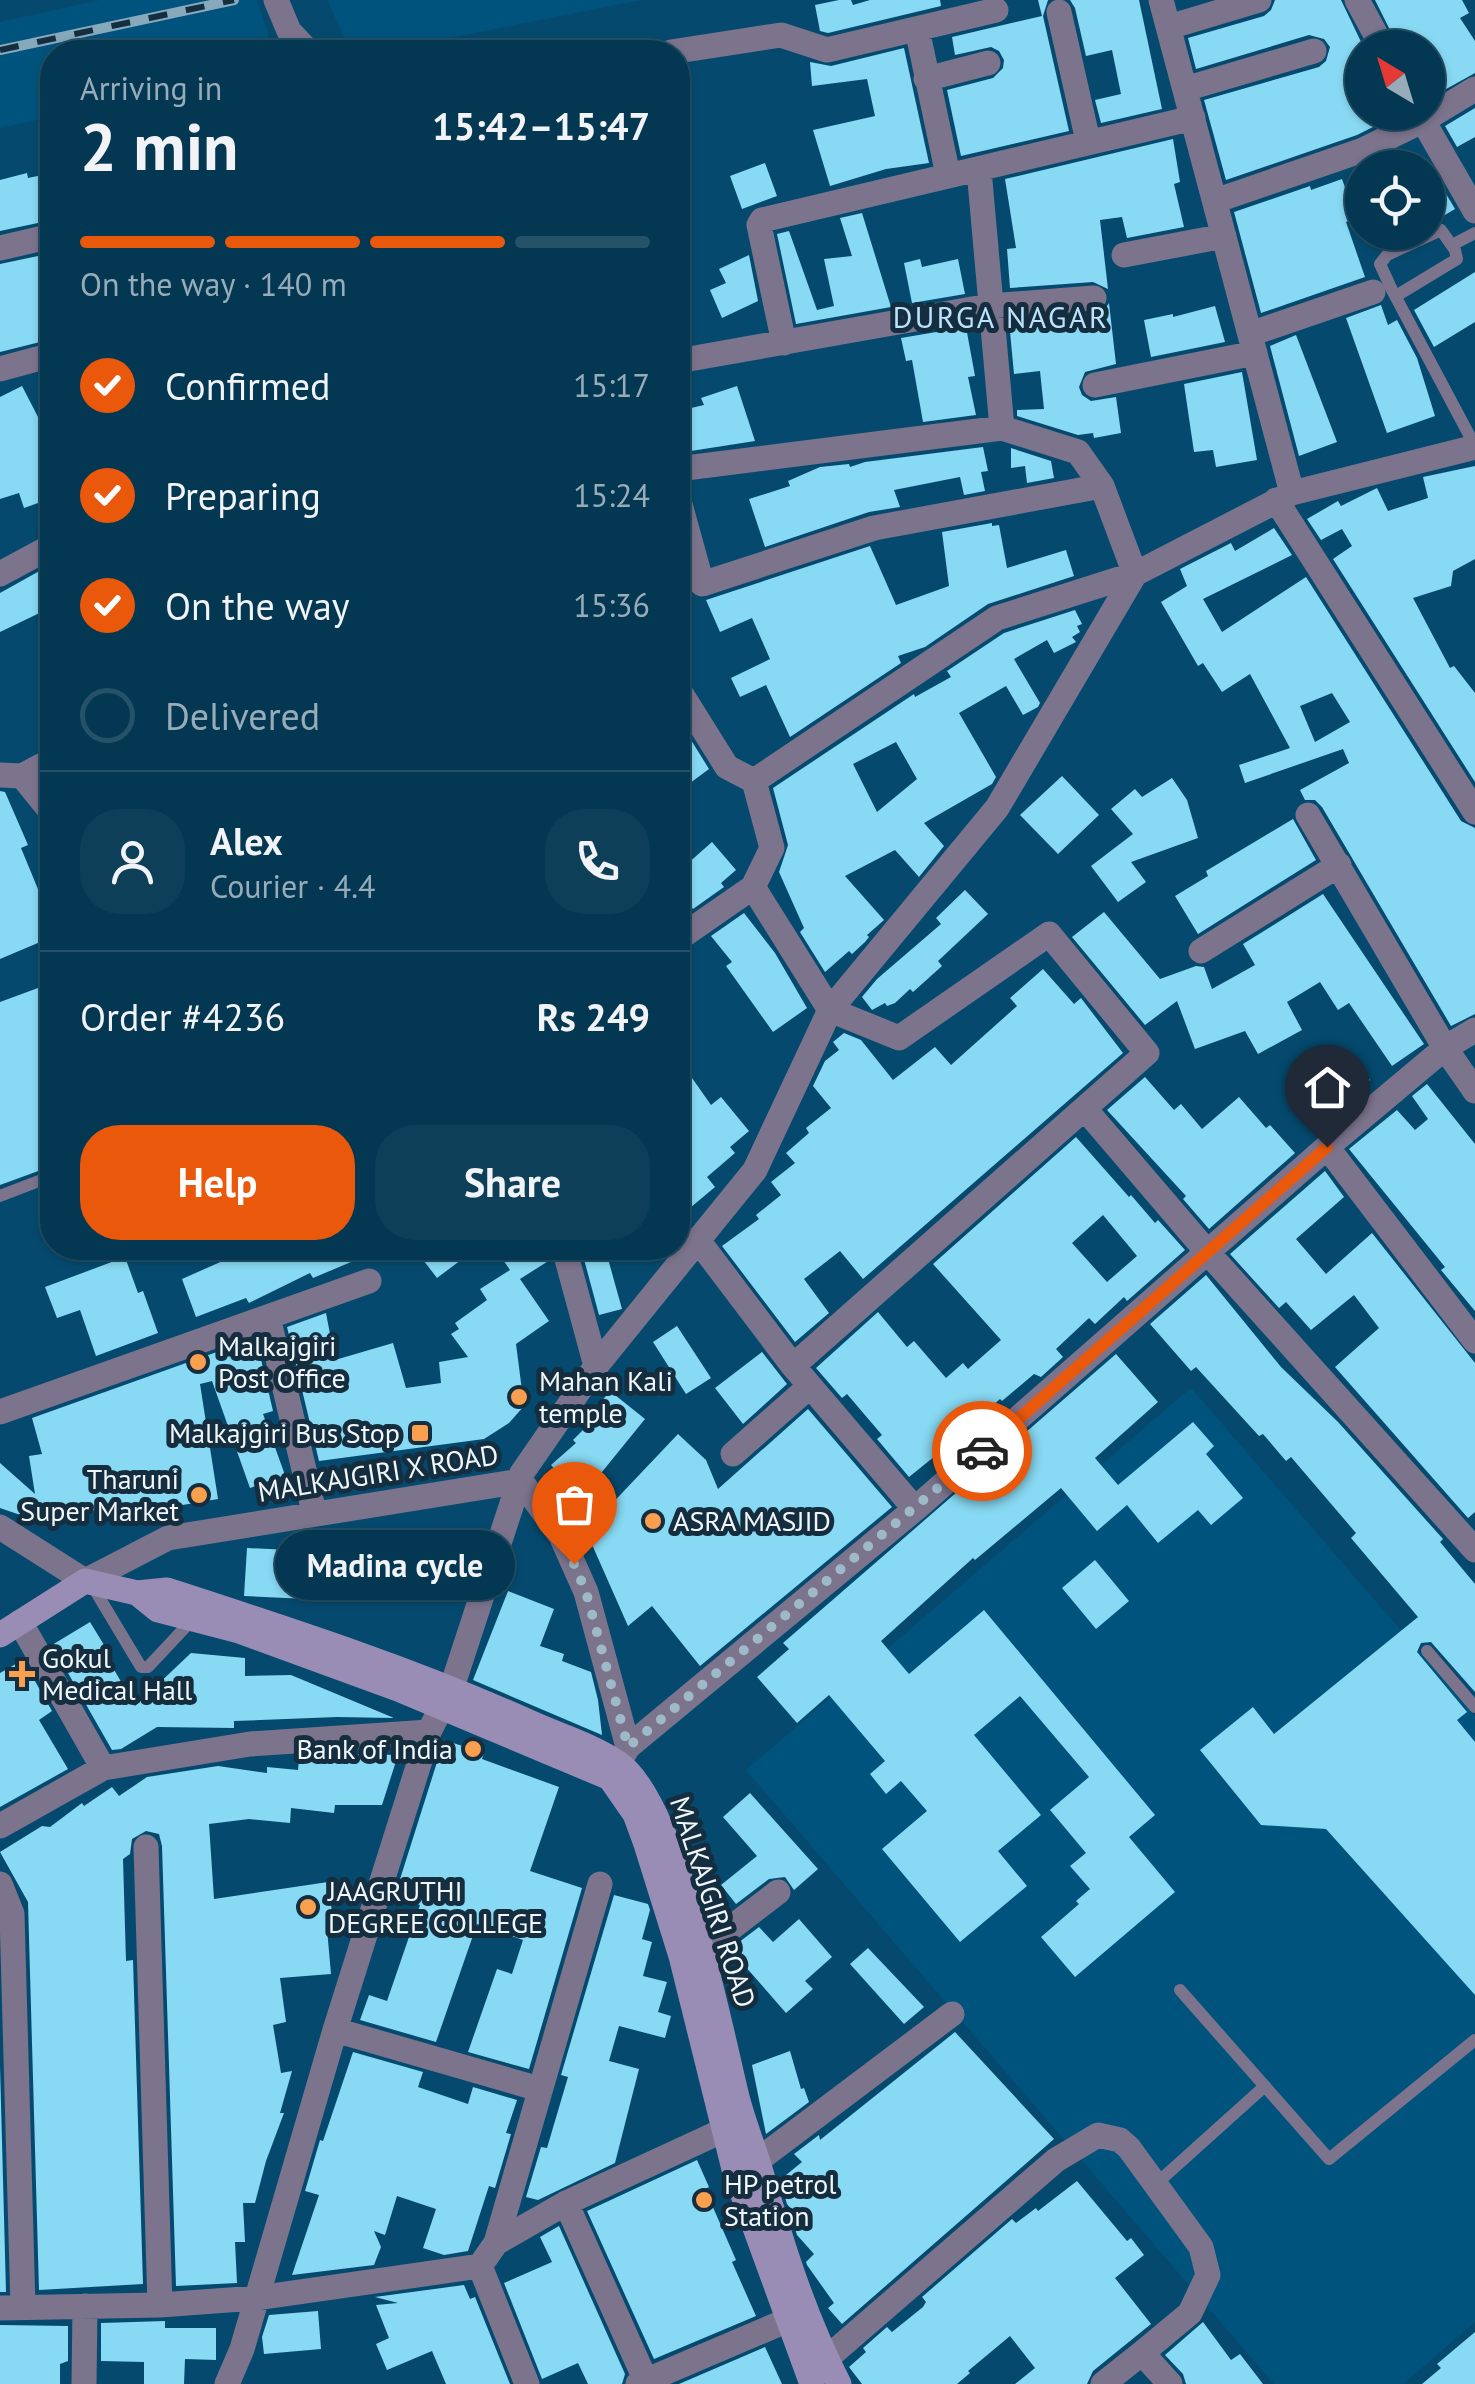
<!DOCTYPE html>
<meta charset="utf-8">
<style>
:root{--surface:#043852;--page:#0d3f59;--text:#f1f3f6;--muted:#97acb8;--line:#255269;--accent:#ea580c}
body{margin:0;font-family:"PT Sans",sans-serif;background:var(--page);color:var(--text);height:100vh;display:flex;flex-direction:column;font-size:38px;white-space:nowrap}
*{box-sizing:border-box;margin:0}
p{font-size:32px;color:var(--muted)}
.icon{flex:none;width:55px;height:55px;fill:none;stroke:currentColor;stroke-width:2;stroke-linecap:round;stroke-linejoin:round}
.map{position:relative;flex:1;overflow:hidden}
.sheet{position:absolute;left:40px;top:40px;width:650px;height:1220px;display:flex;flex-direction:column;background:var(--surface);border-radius:40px;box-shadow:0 2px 8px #0004,0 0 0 2px var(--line)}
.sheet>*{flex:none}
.needle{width:65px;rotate:322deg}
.controls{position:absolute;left:1345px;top:30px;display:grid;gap:20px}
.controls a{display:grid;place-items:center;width:100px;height:100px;border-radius:50%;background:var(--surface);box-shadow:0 2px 8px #0004,0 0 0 2px var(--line);font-size:50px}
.pin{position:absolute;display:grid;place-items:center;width:85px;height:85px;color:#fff;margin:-102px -42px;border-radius:50% 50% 50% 0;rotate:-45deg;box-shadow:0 0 10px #0007}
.pin .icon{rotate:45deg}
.courier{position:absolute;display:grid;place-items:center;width:100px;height:100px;margin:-50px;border:8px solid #ea580c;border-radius:50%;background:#fff;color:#222;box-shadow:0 2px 12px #0007}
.bubble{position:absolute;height:70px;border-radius:35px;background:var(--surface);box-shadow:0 2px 8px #0004,0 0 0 2px var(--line);font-size:32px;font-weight:600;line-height:70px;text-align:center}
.head em{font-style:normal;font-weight:600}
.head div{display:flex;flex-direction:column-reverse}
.head{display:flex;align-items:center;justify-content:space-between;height:170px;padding:0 40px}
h1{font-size:65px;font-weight:600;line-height:75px}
.bar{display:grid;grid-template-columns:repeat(4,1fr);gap:15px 10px;align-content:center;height:120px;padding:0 40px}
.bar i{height:12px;border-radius:8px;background:var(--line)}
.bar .active{background:var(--accent)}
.bar p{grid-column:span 4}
.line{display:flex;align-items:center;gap:25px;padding:0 40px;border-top:2px solid var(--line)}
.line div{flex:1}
.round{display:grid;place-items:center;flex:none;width:105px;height:105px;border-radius:40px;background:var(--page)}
ol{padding:0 40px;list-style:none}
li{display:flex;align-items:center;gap:30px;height:110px}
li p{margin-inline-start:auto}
li .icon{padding:10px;border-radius:50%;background:var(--accent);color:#fff;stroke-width:4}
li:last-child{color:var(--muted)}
li i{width:55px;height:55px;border:5px solid var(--line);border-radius:50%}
.action{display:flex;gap:20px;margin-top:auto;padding:20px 40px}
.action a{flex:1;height:115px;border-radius:40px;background:var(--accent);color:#fff;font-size:40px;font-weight:600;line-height:115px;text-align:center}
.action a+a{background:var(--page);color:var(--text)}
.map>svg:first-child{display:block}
</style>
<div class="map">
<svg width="1475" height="2384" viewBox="0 0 1475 2384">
<rect width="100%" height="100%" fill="#054a6e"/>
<path fill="#00537d" d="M100,0H257L274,52H52V117L0,128V22Z
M327,0H641L379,52H351Z
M1191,1388L1475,1716V2322L1403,2384H1274L746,1770Z"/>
<path fill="#88d9f3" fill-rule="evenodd" d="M839,0H851L853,5L870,0H940L941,6L828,33L820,31L815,5Z
M1038,0H1048L1043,16L1069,131L961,156L947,90L993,78L1003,68L1004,60L999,51L991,47L955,55L952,37L1042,16Z
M1070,0H1139L1162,109L1101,123L1095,100L1121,94L1112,50L1086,56L1075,8Z
M1275,0H1341L1364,48L1362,112L1399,114L1357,135L1226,180L1204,100L1319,67L1326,61L1330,47L1324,39L1309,35L1196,69L1188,38L1264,16L1271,10Z
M1375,0H1462L1469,13L1460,18L1475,41V73L1428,99V48H1399Z
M904,48L929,163L886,169L830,186L813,130L875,116L867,79L812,86L810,62L831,66Z
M1475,108V137L1457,147L1445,126Z
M1173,139L1180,182L1174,184L1184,227L1127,238L1122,217L1100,220L1108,289L1093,282L1010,288L1007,249L1016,248L1005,179Z
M765,163L777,196L742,209L730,176Z
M27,173L28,178L52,173V220L0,231V180Z
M1342,179L1356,218L1346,222L1365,277L1261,313L1234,212L1310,186L1311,190Z
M1445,192L1455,209L1428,225V205Z
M862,213L891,307L796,324L777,234L789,231L817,310L834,306L824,259L852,256L840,218Z
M749,255L758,301L722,318L710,290L726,283L719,269Z
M38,256L52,316V339L0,352V264Z
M920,259L922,267L958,259L965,294L912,303L904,263Z
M1475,272V322L1434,347L1414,310Z
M1109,303L1116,364L1085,372L1079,387L1082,395L1091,401L1116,397L1121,433L1094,438L1093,433L1078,435L1017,416V410L1044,409L1040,371L1014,374L1009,321L1095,314L1104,311Z
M1381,305L1388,325L1397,320L1417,358L1435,416L1387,433L1346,318Z
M1215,306L1225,342L1151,357L1144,320L1173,314V317Z
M966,327L975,376L968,377L976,415L923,422L912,360L906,361L901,338Z
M1296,335L1337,442L1299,456L1270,346Z
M1242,372L1257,460L1216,467L1213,450L1194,452L1184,384Z
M22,386L52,444V498L24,508L19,493L0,499V397Z
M737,386L755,441L678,453V411L704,405L701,398Z
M983,447L988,471L981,472L985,491L964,495L960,477L894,490L900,507L869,512L765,547L749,499L790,486L788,481L820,467L849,464L850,467L865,462Z
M1011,448L1051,461L1054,478L1027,483L1025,466L1011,468Z
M1475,466V559L1453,571L1451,586L1413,598L1450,668L1454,666L1475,693V782L1333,559L1352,546L1342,529L1321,540L1307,519L1338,501L1341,506L1377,488L1388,511L1428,498L1423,477Z
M992,523V526L999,525L1007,568L1066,550L1074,576L988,604L925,647L898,656L901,663L790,737L766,685L740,697L731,678L770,659L752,618L720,632L706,600L870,546L896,605L949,586L942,532Z
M1274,528L1292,555L1203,599L1222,632L1306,577L1461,821L1475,828V1014L1451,1026L1322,807L1315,800H1305L1300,790L1349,763L1343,749L1245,783L1239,765L1290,748L1250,674L1222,692L1203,663L1198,666L1161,602L1187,586L1180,569L1231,543L1235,551ZM1332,693L1350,722L1315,742L1300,706Z
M52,564V607L0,632V593Z
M1075,610L1082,624L1077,626L1080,632L1072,637L1076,642L1054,653L1047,640L1014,659L1040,703L1038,707L1023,715L1006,686L959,713L996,777L992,784L924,823L944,846L919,877L895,850L845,876L884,920L867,935L869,937L865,942L852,954L849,951L825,972L800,932L804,928L779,872L788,845L773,788L914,694L915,697L951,677L947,671L1004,633ZM896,742L917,779L877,812L853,764Z
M691,740L709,769L678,792V750Z
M1062,776L1099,815L1058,854L1020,815Z
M1172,778L1187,800L1198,838L1131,862L1146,882L1118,902L1091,866L1133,834L1111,809L1135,789L1142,797Z
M0,791L5,792L28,845L21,848L52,923V937L0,959Z
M1293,819L1316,860L1198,934L1175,896L1208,876L1206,871Z
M712,842L736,870L721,883L724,887L693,909L678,891V872Z
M965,890L988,914L938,961L942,966L913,992L910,989L895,1003L887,1006L885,1003L872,1010L862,997L877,979L941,924L936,918Z
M1323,894L1424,1044L1392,1066L1349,1003L1338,1010L1320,982L1287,1002L1302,1030L1258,1054L1245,1031L1195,1049L1177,1001L1145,1025L1072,937L1104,912L1160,979L1196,966L1204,967L1212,989L1255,965L1243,944Z
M744,913L775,953L807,1008L773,1032L726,966L732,962L711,936Z
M1043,969L1074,1004L1081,998L1123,1053L863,1279L840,1251L804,1279L829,1313L795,1342L722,1246L759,1219L756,1215L781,1195L771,1182L795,1163L786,1153L809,1133L806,1128L831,1108L813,1086L825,1061L839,1050L833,1042L844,1033L861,1040L893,1080L935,1047L951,1065L1017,1006L1010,998Z
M38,988L52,1041V1166L0,1185V1002Z
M1341,1048L1370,1080L1362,1086L1367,1092L1351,1105L1318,1070Z
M678,1058L711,1105L721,1097L749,1131L730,1147L735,1153L707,1177L715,1187L678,1218Z
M1145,1077L1174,1110L1181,1104L1202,1129L1239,1097L1266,1128L1270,1125L1295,1153L1209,1229L1183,1199L1186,1196L1107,1110Z
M1427,1084L1475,1144V1311L1441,1270L1445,1267L1349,1149L1397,1110L1415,1130L1428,1119L1412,1096Z
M1076,1137L1129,1197L1131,1195L1155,1223L1158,1220L1185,1250L1127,1301L1124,1297L1095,1324L1089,1318L1056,1349L1063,1357L1041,1377L1034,1374L1002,1401L1000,1399L964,1431L968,1435L944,1457L940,1452L909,1477L877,1439L882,1435L847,1394L842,1398L816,1368L878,1312L907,1347L914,1341L946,1378L963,1363L968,1369L1001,1340L933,1264ZM1103,1215L1137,1256L1107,1282L1072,1243Z
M1325,1171L1344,1197L1296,1239L1326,1274L1372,1233L1475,1363V1512L1468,1518L1335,1367L1379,1328L1354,1295L1311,1330L1286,1302L1279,1308L1230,1254Z
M252,1248H344L351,1262L313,1278L310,1273L249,1303L246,1298L196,1317L182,1279Z
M414,1248H477L437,1278Z
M495,1248H548L550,1260L520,1279L549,1321L516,1344L524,1406L509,1423L484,1439L319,1461L287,1327L326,1313L335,1360L393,1343L406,1388L441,1383L439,1362L468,1357L451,1334L459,1329L455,1323L487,1300L480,1289L510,1270Z
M581,1248H605L622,1309L599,1315Z
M125,1257L138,1293L143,1291L158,1333L96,1356L80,1310L57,1318L45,1287Z
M1206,1275L1281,1367L1338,1422L1443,1539L1440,1542L1475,1584V1692L1431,1642L1421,1643L1417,1652L1467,1712L1457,1720L1475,1742V1995L1326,1829L1261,1825L1200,1750L1253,1707L1274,1734L1418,1617L1351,1538L1356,1533L1291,1457L1286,1461L1263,1434L1259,1436L1196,1367L1191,1371L1150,1324Z
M677,1326L711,1378L686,1394L653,1342Z
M256,1338L273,1411L263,1414L285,1475L250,1488L212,1381L200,1384L218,1499L165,1508L164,1503L88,1511L89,1517L39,1524L38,1521L0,1508V1463L35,1494L29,1456L42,1454L32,1418Z
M762,1352L787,1384L743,1424L715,1388Z
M1116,1354L1158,1402L1095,1458L1118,1485L1193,1422L1214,1446L1206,1454L1243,1498L1211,1525L1198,1510L1158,1543L1127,1505L1097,1531L1061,1488L975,1560L973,1558L881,1641L909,1674L984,1610L1155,1815L1129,1837L1175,1892L1075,1977L1041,1937L1079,1904L1076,1901L1090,1889L1070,1866L1086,1853L1050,1810L1089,1777L1020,1696L974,1735L1041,1815L998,1851L1027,1886L960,1942L882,1849L927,1811L901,1781L886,1794L870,1774L885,1761L829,1695L797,1723L757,1677L789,1649L783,1643Z
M610,1391L645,1419L580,1499L551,1465L576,1443L573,1440L597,1416L593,1412Z
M808,1409L892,1507L700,1666L652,1606L628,1626L586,1531L678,1434L706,1460L718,1489Z
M247,1548L310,1551L307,1599L244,1596Z
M1095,1560L1129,1601L1096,1629L1062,1588Z
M508,1591L554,1609L540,1646L564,1654L562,1661L591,1672L598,1700L602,1735L473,1680Z
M90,1622L104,1645L101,1647L135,1706L191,1653L245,1658V1676L291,1675L394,1718L337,1717L234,1721V1728L157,1727L121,1749L112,1750L52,1645Z
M23,1660L52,1711L39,1720L68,1769L0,1807V1673Z
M444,1740L484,1753L482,1759L559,1787L530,1871L582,1888L529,2069L468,2052L497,1969L512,1974L523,1940L477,1924L436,2042L360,2020L369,1995L387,2001L420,1905L395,1895Z
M350,1754L398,1755L382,1805H335L334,1813L291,1808L290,1823L249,1819L209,1824L214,1899L328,1882L334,1928L327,1929L331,1974L280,1978L286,2022L273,2025L281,2073L292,2071L280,2113H284L266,2161L255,2203H243L245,2242H235L237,2283L176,2286L162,1846L159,1834L146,1831L132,1839L130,1854L123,1859L126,1961L133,1960L143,2284L39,2290L28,1902L0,1852L42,1826L50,1827L82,1803L84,1806L112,1787L119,1796L147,1777L218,1766L267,1773V1767L298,1770L299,1759L348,1764Z
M750,1793L818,1869L794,1890L785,1877L769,1879L736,1904L721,1885L757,1856L723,1817Z
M614,1895L648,1904L650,1910L642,1939L652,1942L643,1976L667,1982L658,2012L671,2016L665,2038L619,2026L609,2061L639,2069L615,2163L538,2200L526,2197L541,2147L547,2148L568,2077L561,2075Z
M799,1919L832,1957L805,1981L813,1989L786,2013L730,1949L759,1927L773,1942Z
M868,1948L924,2007L904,2024L850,1964Z
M955,2032L1054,2139L842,2324L828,2308L834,2303L807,2265L806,2262L814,2254L797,2235L793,2222L798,2217L787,2204L780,2180L802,2162L794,2154L819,2135L820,2140Z
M790,2051L801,2089L804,2088L809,2102L766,2134L752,2065Z
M353,2052L423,2072L418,2087L468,2104L473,2087L517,2100L506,2133L511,2134L495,2188L489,2186L468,2251L444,2255L423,2248L436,2209L397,2196L385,2235L374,2231L381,2247L374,2265L292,2275L319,2195L305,2191L320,2140L323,2141Z
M0,2066L6,2292H0Z
M697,2160L709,2187L705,2189L736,2260L732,2262L756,2316L654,2359L587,2211Z
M1077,2181L1127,2241L1131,2238L1144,2255L1115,2278L1151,2324L1093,2371L1087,2384H1015L1035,2368L1010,2336L968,2371L970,2373L957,2384H862L849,2367L866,2352L863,2348L887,2327L892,2332L923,2307L926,2302L922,2297L1012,2219L1016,2223L1036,2208L1038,2211Z
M559,2226L625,2374L622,2384H588L578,2363L542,2379L504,2283L552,2262L540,2237Z
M464,2285L470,2299L475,2297L510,2384H446L432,2351L387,2370L376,2344L389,2338L376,2305L398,2303L375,2297Z
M318,2311L321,2349L264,2354L262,2337L269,2315Z
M165,2321V2328H216V2360L185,2359L184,2384H144V2362L101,2361V2323Z
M1203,2322L1231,2360L1240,2354L1263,2384H1186L1183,2374L1165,2355Z
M0,2325L68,2326V2361L60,2364V2384H0Z
M1475,2332V2384H1422L1441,2368L1437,2364Z
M765,2347L782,2384H679Z"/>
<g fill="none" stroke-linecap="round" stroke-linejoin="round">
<path stroke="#7c748d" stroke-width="12" d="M1452,245L1475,233
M1396,296L1457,259L1455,250L1441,230L1387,255L1380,264L1392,290L1475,446
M0,1196L52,1176
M90,1582L141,1667H148L193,1619
M1427,1651L1475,1707
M1180,1990L1329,2159L1475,2040
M1156,2184L1265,2086"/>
<path stroke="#7c748d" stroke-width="25" d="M276,0L289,31L309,52
M1161,0L1292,493
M1357,0L1383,48
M1059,12L1088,141
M1169,27L1259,0
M917,29L948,175
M671,52L781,35L827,50L996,10
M926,79L988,63
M1185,89L1314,51
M1418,112L1475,211
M979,170L1002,428
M1215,201L1363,150L1422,121L1475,89
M0,248L52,236
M1124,255L1224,236
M1250,334L1373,292
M784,343L759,225L762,220L1193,118
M678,361L989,306L1094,298
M0,369L52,355
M1095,385L1255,353
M678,469L1002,428L1078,452L1102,486L1135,574L997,618L754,781
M678,497L702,584L874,528L1102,486
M1276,500L1475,812
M0,574L50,547L52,542
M678,697L682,695L727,767L754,781L772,848L753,887L830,1010L899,1038L1049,934L1147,1053L793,1366
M0,775L22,776L52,813
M22,776L52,760
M1308,815L1445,1048L1475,1091
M678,939L753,887
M1201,951L1339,865
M1085,1109L1209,1254L1475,1550
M1327,1147L1475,1341
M697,1239L793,1366L915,1509
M564,1248L596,1366
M268,1317L314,1512
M0,1412L369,1281
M733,1454L810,1386
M0,1527L85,1581L168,1538L521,1481L561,1536L586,1592L628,1747
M20,1622L103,1768
M452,1687L522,1473L596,1366L755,1170L830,1010L997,808L1135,574L1292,493L1475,447
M610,1778L628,1747L915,1509L1327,1147L1445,1048L1475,1030
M0,1826L103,1768L250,1744L429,1732
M146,1847L160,2305
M0,1884L12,1914L23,2307
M701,1951L778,1892
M335,2030L539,2089
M757,2161L952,2014
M566,2203L646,2381
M496,2243L600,1884
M480,2266L527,2384
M0,2308L160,2305L257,2298L480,2266L496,2243L566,2203L724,2130
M826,2359L1056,2160L1098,2135L1120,2140L1129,2148L1201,2247L1208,2275L1190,2313L1142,2353
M84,2384L85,2306
M227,2384L242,2349L335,2030L429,1732L441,1708
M638,2384L788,2320"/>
<path stroke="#7c748d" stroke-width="25" d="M1103,2384L1142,2353L1170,2384"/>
<path stroke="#9a8db5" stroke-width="25" d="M137,1593L158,1610L239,1631L398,1689L610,1778L635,1814L646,1844L681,1956L735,2173L812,2384
M0,1635L85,1581L137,1593L167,1590C290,1630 411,1669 529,1722C557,1735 592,1745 618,1763C675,1801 719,2022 736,2093C742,2119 753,2145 761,2172C782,2245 804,2316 839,2384"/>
<defs>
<path id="rail" d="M0,50L234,0"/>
</defs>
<use href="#rail" stroke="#87a9bc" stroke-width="10"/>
<use href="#rail" stroke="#152e3f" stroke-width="6" stroke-dasharray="19" stroke-linecap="butt"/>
</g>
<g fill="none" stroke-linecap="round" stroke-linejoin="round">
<path stroke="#9ebac9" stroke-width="10" stroke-dasharray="0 18" d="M574,1564L586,1592L628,1747L982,1451"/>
<path stroke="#ea580c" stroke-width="12" d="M982,1451L1327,1147"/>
</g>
<g fill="#fa9f4e" stroke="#152e3f" stroke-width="4">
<circle cx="198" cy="1362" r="10"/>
<circle cx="519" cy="1397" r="10"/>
<rect x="410" y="1423" width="20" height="20" rx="5"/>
<circle cx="199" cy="1495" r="10"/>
<circle cx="653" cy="1521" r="10"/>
<path d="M17 1659h10v10h10v10h-10v10h-10v-10h-10v-10h10z"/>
<circle cx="473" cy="1749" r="10"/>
<circle cx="308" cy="1907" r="10"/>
<circle cx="704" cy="2200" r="10"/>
</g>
<g text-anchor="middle" stroke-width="10" stroke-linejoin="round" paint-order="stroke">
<g font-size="28" fill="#f0f6fa" stroke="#152e3f" text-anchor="start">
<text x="218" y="1356">Malkajgiri<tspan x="218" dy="32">Post Office</tspan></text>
<text x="539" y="1391">Mahan Kali<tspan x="539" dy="32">temple</tspan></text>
<text x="400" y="1443" text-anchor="end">Malkajgiri Bus Stop</text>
<text x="179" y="1489" text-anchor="end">Tharuni<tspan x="179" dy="32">Super Market</tspan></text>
<text x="673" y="1531">ASRA MASJID</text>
<text x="42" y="1668">Gokul<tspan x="42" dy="32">Medical Hall</tspan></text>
<text x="453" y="1759" text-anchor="end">Bank of India</text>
<text x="328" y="1901">JAAGRUTHI<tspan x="328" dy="32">DEGREE COLLEGE</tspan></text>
<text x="724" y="2194">HP petrol<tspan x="724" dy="32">Station</tspan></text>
</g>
<g font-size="28" fill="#f0f6fa" stroke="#152e3f">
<text transform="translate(378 1473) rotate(-9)" y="10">MALKAJGIRI X ROAD</text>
<text transform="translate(713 1902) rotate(72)" y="10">MALKAJGIRI ROAD</text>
</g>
<g font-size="30" letter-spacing="2.5" fill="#bee2fc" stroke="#152e3f">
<text x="1001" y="328">DURGA NAGAR</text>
</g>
</g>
</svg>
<div class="controls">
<a><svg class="needle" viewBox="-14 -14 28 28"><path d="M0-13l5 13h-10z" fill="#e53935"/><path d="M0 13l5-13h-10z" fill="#97acb8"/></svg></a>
<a><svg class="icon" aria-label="locate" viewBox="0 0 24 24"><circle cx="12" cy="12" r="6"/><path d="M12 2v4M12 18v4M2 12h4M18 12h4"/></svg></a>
</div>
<div class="pin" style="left:574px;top:1564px;background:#ea580c"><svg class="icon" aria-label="bag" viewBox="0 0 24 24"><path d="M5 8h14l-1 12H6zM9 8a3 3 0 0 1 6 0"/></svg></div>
<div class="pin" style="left:1327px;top:1147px;background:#1f2937"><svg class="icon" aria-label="home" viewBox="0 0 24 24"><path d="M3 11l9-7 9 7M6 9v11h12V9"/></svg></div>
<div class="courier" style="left:982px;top:1451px"><svg class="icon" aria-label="car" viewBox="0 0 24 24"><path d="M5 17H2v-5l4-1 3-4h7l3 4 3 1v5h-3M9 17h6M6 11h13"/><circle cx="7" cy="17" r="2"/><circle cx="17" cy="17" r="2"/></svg></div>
<div class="bubble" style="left:275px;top:1530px;width:240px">Madina cycle</div>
<section class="sheet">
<div class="head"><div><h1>2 min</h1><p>Arriving in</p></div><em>15:42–15:47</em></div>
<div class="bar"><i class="active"></i><i class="active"></i><i class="active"></i><i></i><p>On the way · 140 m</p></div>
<ol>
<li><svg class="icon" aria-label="check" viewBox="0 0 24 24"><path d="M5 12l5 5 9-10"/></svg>Confirmed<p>15:17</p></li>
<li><svg class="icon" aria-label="check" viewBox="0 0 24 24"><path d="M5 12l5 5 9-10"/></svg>Preparing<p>15:24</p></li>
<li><svg class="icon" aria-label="check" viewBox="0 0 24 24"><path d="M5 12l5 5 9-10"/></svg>On the way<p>15:36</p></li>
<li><i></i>Delivered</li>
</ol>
<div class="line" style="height:180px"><a class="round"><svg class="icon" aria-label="person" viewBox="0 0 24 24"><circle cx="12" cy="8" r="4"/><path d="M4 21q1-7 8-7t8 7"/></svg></a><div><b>Alex</b><p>Courier · 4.4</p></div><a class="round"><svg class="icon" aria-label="phone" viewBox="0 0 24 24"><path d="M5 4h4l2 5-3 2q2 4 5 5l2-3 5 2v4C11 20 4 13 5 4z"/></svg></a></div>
<div class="line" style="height:130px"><div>Order #4236</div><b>Rs 249</b></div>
<div class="action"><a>Help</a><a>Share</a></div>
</section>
</div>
